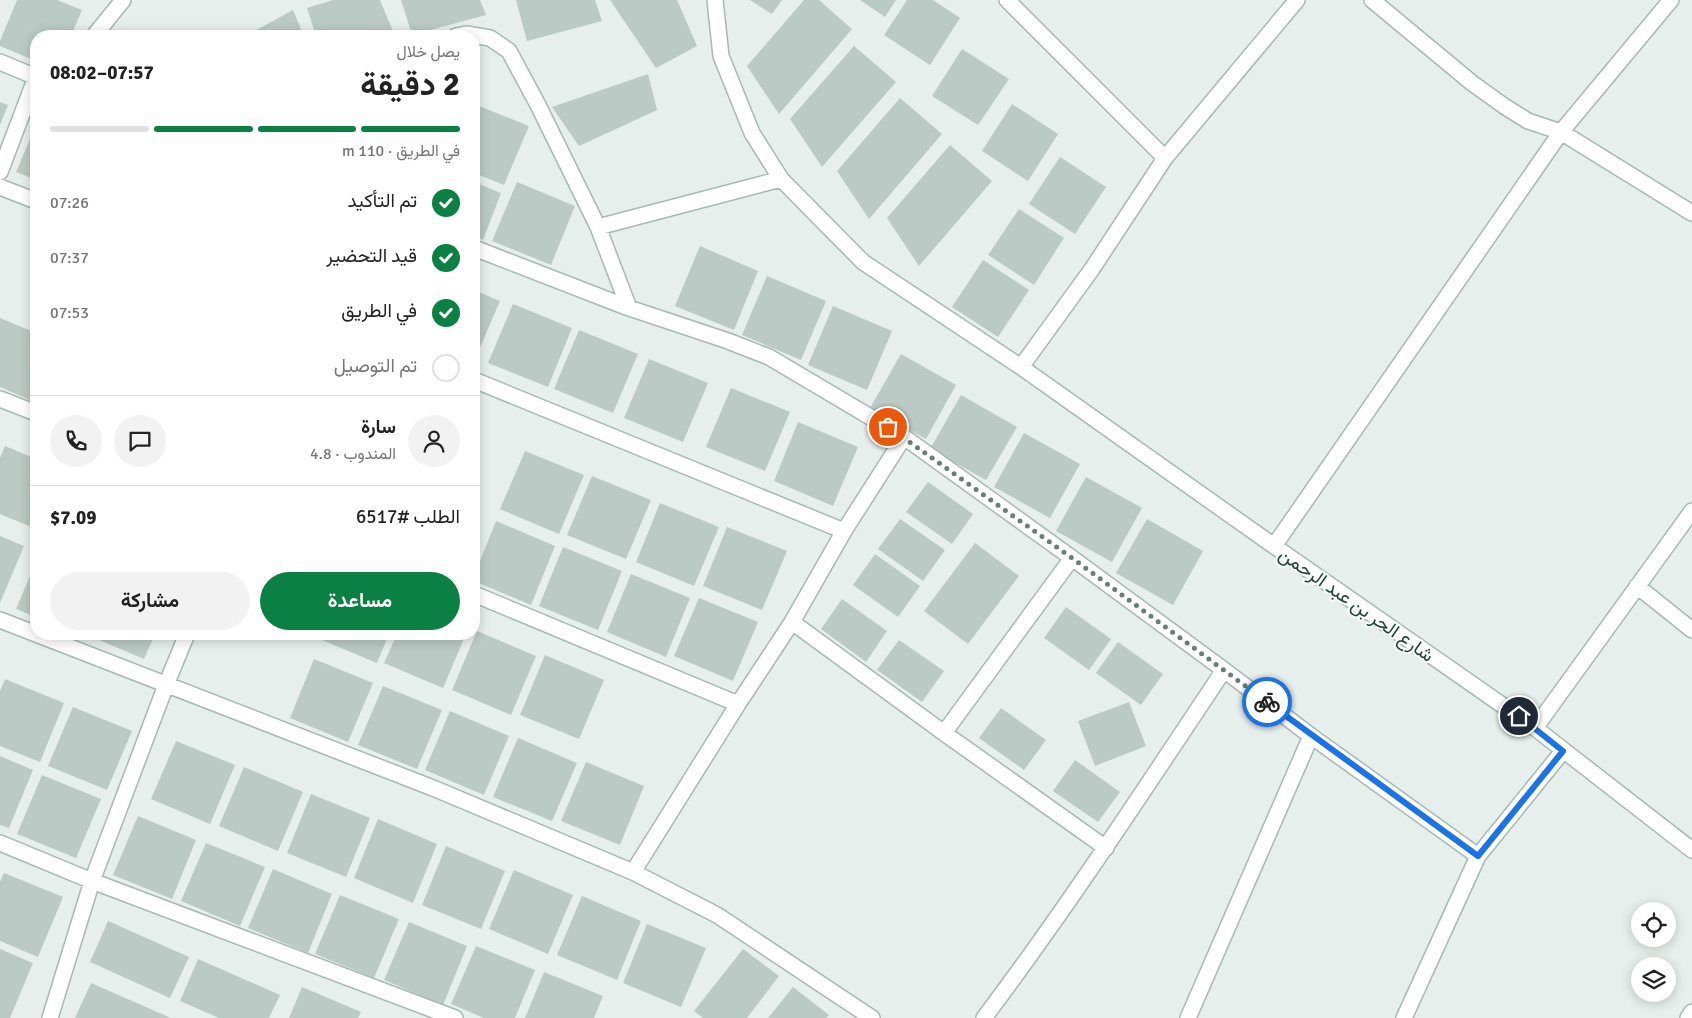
<!DOCTYPE html>
<html lang="ar">
<meta charset="utf-8">
<style>
:root{--surface:#fff;--page:#f2f2f2;--text:#222;--muted:#767676;--line:#e0e0e0;--accent:#0b8043}
body{margin:0;font-family:Signika,Vazirmatn,sans-serif;background:var(--page);color:var(--text);direction:rtl;height:100vh;display:flex;flex-direction:column;font-size:19px;white-space:nowrap}
*{box-sizing:border-box;margin:0}
p{font-size:16px;color:var(--muted)}
.icon{flex:none;width:28px;height:28px;fill:none;stroke:currentColor;stroke-width:2;stroke-linecap:round;stroke-linejoin:round}
.map{position:relative;flex:1;overflow:hidden;direction:ltr}
.side{position:absolute;left:30px;top:30px;width:450px;height:610px;display:flex;flex-direction:column;background:var(--surface);border-radius:20px;box-shadow:0 2px 12px #0003;direction:rtl}
.side>*{flex:none}
.tools{position:absolute;left:1631px;top:902px;display:grid;gap:10px}
.tools a{display:grid;place-items:center;width:45px;height:45px;border-radius:50%;background:var(--surface);box-shadow:0 2px 12px #0003;font-size:25px}
.pin{position:absolute;display:grid;place-items:center;width:42px;height:42px;color:#fff;margin:-21px;border:2px solid #fff;border-radius:50%;box-shadow:0 1px 5px #0007}
.courier{position:absolute;display:grid;place-items:center;width:50px;height:50px;margin:-25px;border:4px solid #1a73e8;border-radius:50%;background:#fff;color:#222;box-shadow:0 1px 6px #0007}
.overview em{font-style:normal;font-weight:700}
.overview div{display:flex;flex-direction:column-reverse}
.overview{display:flex;align-items:center;justify-content:space-between;height:85px;padding:0 20px}
h1{font-size:32px;font-weight:700;line-height:38px}
.bar{display:grid;grid-template-columns:repeat(4,1fr);gap:8px 5px;align-content:center;height:60px;padding:0 20px}
.bar i{height:6px;border-radius:4px;background:var(--line)}
.bar .on{background:var(--accent)}
.bar p{grid-column:span 4}
.line{display:flex;align-items:center;gap:12px;padding:0 20px;border-top:1px solid var(--line)}
.line div{flex:1}
.round{display:grid;place-items:center;flex:none;width:52px;height:52px;border-radius:26px;background:var(--page)}
ol{padding:0 20px;list-style:none}
li{display:flex;align-items:center;gap:15px;height:55px}
li p{margin-inline-start:auto}
li .icon{padding:5px;border-radius:50%;background:var(--accent);color:#fff;stroke-width:4}
li:last-child{color:var(--muted)}
li i{width:28px;height:28px;border:2px solid var(--line);border-radius:50%}
.action{display:flex;gap:10px;margin-top:auto;padding:10px 20px}
.action a{flex:1;height:58px;border-radius:30px;background:var(--accent);color:#fff;font-size:20px;font-weight:700;line-height:58px;text-align:center}
.action a+a{background:var(--page);color:var(--text)}
.map>svg:first-child{display:block}
</style>
<div class="map">
<svg width="1692" height="1018" viewBox="0 0 1692 1018">
<rect width="100%" height="100%" fill="#e6efeb"/>
<path fill="#bbcac4" d="M17,0H57L82,10L71,36H36V61L0,46V41Z
M333,0H380L395,36H316L307,8Z
M401,0H480L486,15L412,35Z
M516,0H595L602,21L527,41Z
M610,0H677L697,46L656,68Z
M750,0H782L772,14Z
M804,0H819L852,29L779,114L747,66Z
M860,0H896L885,17Z
M907,0H933L960,18L930,65L884,35Z
M293,10L304,36H245Z
M854,46L896,82L822,167L790,119Z
M962,49L1009,79L978,125L932,96Z
M648,74L657,110L579,146L552,107Z
M900,98L942,134L869,219L837,171Z
M0,102L8,105L0,125Z
M474,104L529,126L504,185L474,173Z
M1012,104L1058,134L1028,181L982,151Z
M36,125V180L16,172Z
M950,145L992,181L919,266L887,218Z
M1060,157L1106,187L1075,234L1029,204Z
M474,182L501,193L483,240L474,236Z
M517,182L575,206L551,265L492,241Z
M1019,209L1064,238L1034,285L988,255Z
M700,246L758,271L734,330L675,306Z
M983,260L1029,290L998,337L952,307Z
M767,276L826,301L801,360L742,335Z
M474,290L500,301L475,359H474Z
M513,304L572,328L548,387L488,363Z
M833,306L892,331L867,390L808,365Z
M0,318L36,333V391L32,401L0,387Z
M579,330L638,354L613,413L554,389Z
M901,354L956,385L926,439L870,408Z
M649,359L708,383L683,442L624,418Z
M731,388L790,412L765,471L706,447Z
M961,395L1017,427L986,480L930,449Z
M798,422L858,447L833,506L774,481Z
M1024,433L1080,464L1050,518L994,487Z
M5,446L36,459V529L0,514V458Z
M525,451L584,475L559,534L500,509Z
M592,476L651,500L626,559L567,535Z
M1086,477L1142,508L1112,562L1056,531Z
M928,482L973,514L952,544L906,512Z
M660,503L719,527L694,586L636,562Z
M900,519L945,550L923,581L878,549Z
M1147,519L1203,551L1173,605L1116,573Z
M496,521L555,546L531,605L474,581V576Z
M727,527L787,551L762,610L703,586Z
M0,536L24,546L0,603Z
M975,543L1019,576L968,644L924,611Z
M563,547L622,571L598,630L539,606Z
M875,554L920,586L898,617L853,585Z
M36,562V617L16,609Z
M631,574L690,598L666,657L607,632Z
M699,598L758,622L733,681L674,656Z
M842,599L887,631L866,662L821,629Z
M1066,607L1111,639L1089,670L1044,638Z
M477,631L536,656L511,715L452,690Z
M85,634H155L144,659Z
M319,634H389L377,663L317,638Z
M397,634H466L443,688L384,663Z
M899,640L944,671L922,702L877,670Z
M1118,642L1163,674L1141,705L1096,673Z
M545,655L604,680L579,739L520,715Z
M314,659L373,683L348,742L290,718Z
M5,679L64,703L40,762L0,746V691Z
M383,686L442,710L417,769L358,745Z
M1129,702L1146,746L1095,766L1078,721Z
M73,707L132,731L107,790L48,766Z
M1001,708L1046,740L1024,770L979,738Z
M450,711L509,736L484,795L425,770Z
M518,738L577,763L552,821L493,797Z
M176,741L235,765L210,824L151,799Z
M0,756L33,770L9,828L0,825Z
M1075,760L1120,792L1098,822L1053,791Z
M586,762L644,786L620,845L561,821Z
M244,767L303,792L278,851L219,826Z
M42,775L101,799L76,858L17,834Z
M311,794L370,818L346,877L287,853Z
M138,816L196,840L172,899L113,875Z
M378,819L437,844L413,903L354,878Z
M206,843L265,867L240,926L181,901Z
M446,846L505,871L481,929L422,905Z
M273,869L332,894L308,953L248,928Z
M514,870L573,895L548,954L489,929Z
M4,873L63,897L38,957L0,941V882Z
M340,895L399,919L374,978L315,954Z
M582,896L641,921L617,980L557,955Z
M108,921L189,957L170,998L90,962Z
M409,922L467,946L443,1005L384,980Z
M647,924L706,948L681,1007L623,983Z
M476,946L535,970L515,1018H484L451,1004Z
M0,949L33,963L10,1018H0Z
M743,949L779,976L747,1018H703L694,1011Z
M198,959L280,995L269,1018H219L180,1001Z
M544,972L603,996L594,1018H525Z
M91,983L171,1018H75Z
M302,987L361,1012L358,1018H289Z
M793,987L829,1015L826,1018H768Z"/>
<g fill="none" stroke-linecap="round" stroke-linejoin="round">
<defs>
<path id="minor" d="M715,0L721,56L752,133L781,179L863,262L1021,367L1274,546L1535,728L1692,850
M1007,0L1165,158
M1372,0L1472,83L1504,106L1528,121L1561,132L1692,213
M94,36L123,0
M456,36L466,34L490,38L509,51L538,105L598,227L629,308
M0,62L36,77
M0,172L36,77
M0,187L36,201
M598,227L781,179
M474,248L629,308L728,341L769,357L904,437L1072,558L1224,670L1311,736L1478,856
M1021,367L1092,269L1165,158L1297,0
M474,380L844,531
M0,399L36,413
M1274,546L1561,132L1671,0
M1637,586L1692,630
M474,594L738,704
M0,620L433,788L633,872L717,915L872,1018
M792,622L944,733L1106,848
M1535,728L1692,511
M944,733L1072,558
M0,843L92,881L455,1018
M633,872L738,704L792,622L844,531L904,437
M50,1018L92,881L166,685L187,634
M984,1018C1069,905 1146,787 1224,670
M1188,1018L1311,736
M1404,1018L1478,856L1563,751
M1688,1018L1692,1012"/>
</defs>
<use href="#minor" stroke="#a8b8b2" stroke-width="18"/>
<use href="#minor" stroke="#fff" stroke-width="15"/>
</g>
<g fill="none" stroke-linecap="round" stroke-linejoin="round">
<path stroke="#687f78" stroke-width="5" stroke-dasharray="0 9" d="M888,427L904,438L1072,558L1267,702"/>
<path stroke="#1a73e8" stroke-width="6" d="M1267,702L1478,856L1563,751L1519,716"/>
</g>
<g text-anchor="middle" stroke-width="4.5" stroke-linejoin="round" paint-order="stroke">
<g font-size="19" fill="#24423a" stroke="#f7fbf9">
<text transform="translate(1357 604) rotate(35)" y="7">شارع الحر بن عبد الرحمن</text>
</g>
</g>
</svg>
<div class="tools">
<a><svg class="icon" aria-label="locate" viewBox="0 0 24 24"><circle cx="12" cy="12" r="6"/><path d="M12 2v4M12 18v4M2 12h4M18 12h4"/></svg></a>
<a><svg class="icon" aria-label="layers" viewBox="0 0 24 24"><path d="M12 4l9 5-9 5-9-5zM3 14l9 5 9-5"/></svg></a>
</div>
<div class="pin" style="left:888px;top:427px;background:#ea580c"><svg class="icon" aria-label="bag" viewBox="0 0 24 24"><path d="M5 8h14l-1 12H6zM9 8a3 3 0 0 1 6 0"/></svg></div>
<div class="pin" style="left:1519px;top:716px;background:#1f2937"><svg class="icon" aria-label="home" viewBox="0 0 24 24"><path d="M3 11l9-7 9 7M6 9v11h12V9"/></svg></div>
<div class="courier" style="left:1267px;top:702px"><svg class="icon" aria-label="bike" viewBox="0 0 24 24"><circle cx="6" cy="16" r="4"/><circle cx="18" cy="16" r="4"/><path d="M6 16l4-8h5l3 8M10 8l3 8H6M13 5h3"/></svg></div>
<section class="side">
<div class="overview"><div><h1>2 دقيقة</h1><p>يصل خلال</p></div><em>07:57–08:02</em></div>
<div class="bar"><i class="on"></i><i class="on"></i><i class="on"></i><i></i><p>في الطريق · 110 m</p></div>
<ol>
<li><svg class="icon" aria-label="check" viewBox="0 0 24 24"><path d="M5 12l5 5 9-10"/></svg>تم التأكيد<p>07:26</p></li>
<li><svg class="icon" aria-label="check" viewBox="0 0 24 24"><path d="M5 12l5 5 9-10"/></svg>قيد التحضير<p>07:37</p></li>
<li><svg class="icon" aria-label="check" viewBox="0 0 24 24"><path d="M5 12l5 5 9-10"/></svg>في الطريق<p>07:53</p></li>
<li><i></i>تم التوصيل</li>
</ol>
<div class="line" style="height:90px"><a class="round"><svg class="icon" aria-label="person" viewBox="0 0 24 24"><circle cx="12" cy="8" r="4"/><path d="M4 21q1-7 8-7t8 7"/></svg></a><div><b>سارة</b><p>المندوب · 4.8</p></div><a class="round"><svg class="icon" aria-label="chat" viewBox="0 0 24 24"><path d="M4 5h16v11H9l-5 4z"/></svg></a><a class="round"><svg class="icon" aria-label="phone" viewBox="0 0 24 24"><path d="M5 4h4l2 5-3 2q2 4 5 5l2-3 5 2v4C11 20 4 13 5 4z"/></svg></a></div>
<div class="line" style="height:65px"><div>الطلب #6517</div><b>$7.09</b></div>
<div class="action"><a>مساعدة</a><a>مشاركة</a></div>
</section>
</div>
